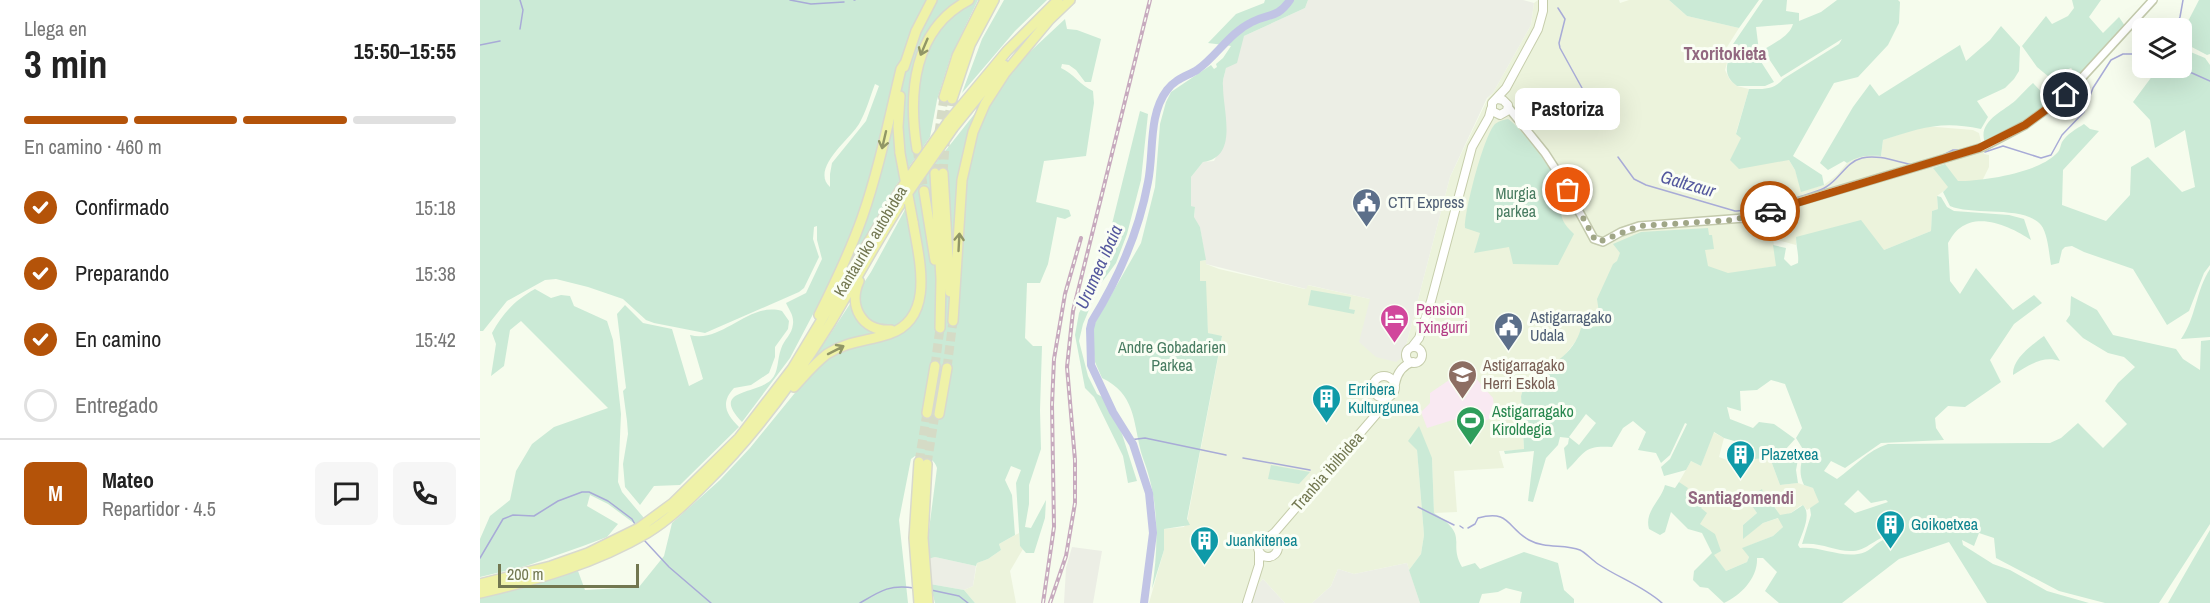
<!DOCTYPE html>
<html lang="es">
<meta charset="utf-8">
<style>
:root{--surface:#fff;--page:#f6f6f6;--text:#222;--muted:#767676;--line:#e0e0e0;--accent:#b45309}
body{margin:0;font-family:"Archivo Narrow",sans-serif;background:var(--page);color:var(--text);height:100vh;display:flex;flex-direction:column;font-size:22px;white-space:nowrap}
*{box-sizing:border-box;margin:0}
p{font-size:20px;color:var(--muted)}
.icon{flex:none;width:33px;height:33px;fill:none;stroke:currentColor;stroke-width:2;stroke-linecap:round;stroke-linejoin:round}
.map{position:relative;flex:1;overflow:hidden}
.panel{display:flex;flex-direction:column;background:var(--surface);width:480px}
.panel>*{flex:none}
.controls{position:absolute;left:1652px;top:18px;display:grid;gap:12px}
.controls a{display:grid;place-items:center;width:60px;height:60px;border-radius:9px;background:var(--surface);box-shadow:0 6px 24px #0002;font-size:30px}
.scale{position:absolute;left:18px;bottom:15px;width:141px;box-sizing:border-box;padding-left:6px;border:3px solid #727750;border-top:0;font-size:16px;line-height:21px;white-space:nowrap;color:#727750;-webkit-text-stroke:4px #fafef4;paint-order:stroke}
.pin{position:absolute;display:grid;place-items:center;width:51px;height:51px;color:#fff;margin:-26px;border:3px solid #fff;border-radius:50%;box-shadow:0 2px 6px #0007}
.courier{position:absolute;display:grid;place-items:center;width:60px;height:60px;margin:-30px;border:4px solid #b45309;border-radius:50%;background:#fff;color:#222;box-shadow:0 2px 8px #0007}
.bubble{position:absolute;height:42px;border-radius:9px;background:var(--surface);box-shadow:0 6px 24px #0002;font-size:20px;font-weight:800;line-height:42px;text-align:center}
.overview em{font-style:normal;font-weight:800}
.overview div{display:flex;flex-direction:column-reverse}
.overview{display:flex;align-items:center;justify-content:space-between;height:102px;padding:0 24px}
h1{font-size:39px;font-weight:800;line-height:45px}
.bar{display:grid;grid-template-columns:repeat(4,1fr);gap:9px 6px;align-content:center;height:72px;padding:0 24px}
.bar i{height:8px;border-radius:4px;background:var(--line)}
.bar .on{background:var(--accent)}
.bar p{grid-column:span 4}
.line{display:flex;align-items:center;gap:15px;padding:0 24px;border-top:2px solid var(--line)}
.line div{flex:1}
.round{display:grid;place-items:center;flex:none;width:63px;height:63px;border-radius:9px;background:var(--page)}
ol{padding:0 24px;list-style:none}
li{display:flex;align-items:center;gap:18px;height:66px}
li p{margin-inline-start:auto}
li .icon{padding:6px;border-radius:50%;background:var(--accent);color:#fff;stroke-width:4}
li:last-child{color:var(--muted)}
li i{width:33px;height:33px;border:3px solid var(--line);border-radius:50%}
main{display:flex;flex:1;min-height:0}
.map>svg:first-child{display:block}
</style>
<main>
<section class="panel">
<div class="overview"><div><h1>3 min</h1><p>Llega en</p></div><em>15:50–15:55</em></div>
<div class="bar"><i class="on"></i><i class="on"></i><i class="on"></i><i></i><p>En camino · 460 m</p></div>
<ol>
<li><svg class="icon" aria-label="check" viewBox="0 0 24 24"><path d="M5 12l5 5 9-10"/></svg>Confirmado<p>15:18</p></li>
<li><svg class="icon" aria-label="check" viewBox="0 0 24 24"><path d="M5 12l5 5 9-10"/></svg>Preparando<p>15:38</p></li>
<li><svg class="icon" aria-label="check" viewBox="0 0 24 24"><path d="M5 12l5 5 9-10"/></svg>En camino<p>15:42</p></li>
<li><i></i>Entregado</li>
</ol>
<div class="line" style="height:108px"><b class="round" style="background:var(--accent);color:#fff">M</b><div><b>Mateo</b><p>Repartidor · 4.5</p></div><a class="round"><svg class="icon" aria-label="chat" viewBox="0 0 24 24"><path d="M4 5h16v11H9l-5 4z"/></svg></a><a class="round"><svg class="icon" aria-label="phone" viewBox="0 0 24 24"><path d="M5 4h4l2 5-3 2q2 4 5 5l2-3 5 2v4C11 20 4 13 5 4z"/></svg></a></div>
</section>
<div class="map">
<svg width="1730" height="603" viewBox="0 0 1730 603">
<rect width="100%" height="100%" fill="#f6fced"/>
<path fill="#ecf3dc" d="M1058,0H1139L1140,3L1149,0H1189L1207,16L1259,28L1247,47L1250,52L1245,70L1250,80L1257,86L1269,89L1256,133L1309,160L1315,170L1322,191L1344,185L1357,175L1367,163L1376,158L1389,155L1401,156L1403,140L1444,126L1493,130L1499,133L1504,154L1509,155V167L1502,181H1477L1457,196L1458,209L1452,211L1451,231L1404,250L1316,237V245L1293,239L1297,266L1248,274L1131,335L1099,337L1081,360L1046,380L1041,396L1044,450L1019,451L1024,468L974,471L977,512L954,513L952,458L937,450L944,535L941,554L929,570L927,563L874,574L858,569L851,586L832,603H805L783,579L776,587L772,603H669L684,550L683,529L704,527L707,522L742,337L728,333L725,281H720V261L726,260V264L739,269L825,289L827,285L890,299L923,357L970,177L1008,98L1013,93L1051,25L1054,3Z
M1233,432L1244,438L1239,457L1252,462L1253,455L1274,459L1290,458L1300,485L1318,483L1333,488L1340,502L1327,510L1323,505L1320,506L1311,513L1300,516L1292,502L1287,505L1267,499L1277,513L1263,525V538L1283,523L1299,518L1303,527L1293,536L1263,548L1269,557L1267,562L1246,571L1233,555L1220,524L1221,508L1199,482L1211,461L1221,466Z
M539,533L540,546L543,549L530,571L536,603H495L484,590L493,586L497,563L508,559L521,550L519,544Z"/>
<path fill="#eceee5" d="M828,0H1043L1054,3L1051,25L1013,93L1007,98L970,177L923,357L916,362L896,357L879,342L890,299L828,285L826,289L726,264L720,227L714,218L715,208L711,206V177L723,162L734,161L746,137L742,84L746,68L764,36L825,8Z
M592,547L622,551L613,603H584L586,568Z
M455,557L496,566L493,586L484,590L450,584L448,559Z
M927,563L940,603H832L851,586L858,569L874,574Z
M783,579L805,603H772L776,587Z"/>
<path fill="#f9e9f2" d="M987,368L1013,398L1015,417L995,424L987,418H979L947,428L941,412L950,403V393Z"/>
<path fill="#cbead6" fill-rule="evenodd" d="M0,0H498L471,56L457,100L450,137L417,184L361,279L352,278L310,358L262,422C230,389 275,395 291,380C299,372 297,359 301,349C304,339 312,335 313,324C314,315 309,310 306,303L326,293L342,259L337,240V226L334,227L333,239L339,257L324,288L319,292L225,333L174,323L166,320L143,299L108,287L76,279L65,280L27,301L3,331H0ZM395,84L399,86L386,121L352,163L350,174V187C330,169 370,139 379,124C386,112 390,97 395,84Z
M524,0H567L535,31L482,93L502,39Z
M785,0H828L825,8L764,36L757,63L746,68C745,74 742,80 743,86C743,112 759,157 723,162L711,177V206L715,207L714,217L720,227L726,260L720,261V281H726L728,333L742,336L707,519L710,525L684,529V550L672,589C678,551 679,510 668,473C666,466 663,459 661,452C653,420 655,394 622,378L615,362L611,330L661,243L675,187L680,124L686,102L691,92L731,65L734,69L737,67L736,64L743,58L751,46L728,43L756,14L784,3Z
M1189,0H1279L1259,28L1207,16Z
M1283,0H1307L1306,11L1319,13V21L1341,12L1357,0H1418L1420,2L1419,23L1408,45L1378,77L1354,83L1313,156L1342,175L1344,185L1321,192L1315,170L1309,160L1259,169L1250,160L1261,138L1256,134L1269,89C1283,89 1294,90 1303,79L1359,44L1362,39L1301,77L1283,50C1294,43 1310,36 1313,24L1276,27L1279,51L1249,57L1250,52L1249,50Z
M1592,0H1621L1609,17L1623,33L1639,17L1645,26L1598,76L1591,68L1569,77L1557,67L1542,46L1566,16L1572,24L1588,16L1594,8Z
M1719,0H1730V54L1727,55L1706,44L1709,38L1703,31Z
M585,19L587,29L597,30L621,39L611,82H605L596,70L589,65L582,64L581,68C594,74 600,85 613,91L614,103L606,156L564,161L556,202L589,210L591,216L585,219L577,217L568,264L560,283H547L545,338L553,346H562L560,410L561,449L549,485V504L545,527L551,528L566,500L565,518L554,553H546L540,546L536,483L541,470L531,466L525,480L532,495L535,535L519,544L521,550L508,559L497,563L496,566L455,557L448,559L447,545L457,468C454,457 445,458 435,456L431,459L419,520L428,603H0V598L35,590L98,571L105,590L159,587L184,556L192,523L240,480L270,448L323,383L331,363L391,272L433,195L447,174L500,107L540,61Z
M1521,26L1540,47L1539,71L1534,79L1525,88L1497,101L1508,117L1501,129C1461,120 1440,128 1403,140L1401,156C1388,155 1378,156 1367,163L1364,161L1348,170L1340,163L1373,107L1390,84L1399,96L1480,45L1486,61L1510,40Z
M1701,48L1725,58L1730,65V265L1724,273L1709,311L1687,325L1653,269L1604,252L1592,246L1585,247L1582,250L1579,263L1571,265C1569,254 1568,234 1561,225C1545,205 1492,216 1470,206L1463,192L1468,187L1453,168L1465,164L1478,181C1503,181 1557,173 1576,154C1580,151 1580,147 1582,142C1587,134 1596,129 1604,124L1610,129L1619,131L1583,170L1582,205L1626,221L1650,195L1651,167L1668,157L1702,192L1715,187L1705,130L1675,148L1670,120L1653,102L1673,75L1693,68H1701L1703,61Z
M1276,54L1294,82L1285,86H1257C1248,79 1245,73 1248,61Z
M1553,83L1571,102L1538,125L1505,143C1497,121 1523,112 1536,100C1542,94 1547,88 1553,83Z
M660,111L668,114L661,180L647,234L636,263L619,286L603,324L599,341L608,376L617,394L626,399L642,434L657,481L648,483L643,456L614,397L605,388L595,335L599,313L614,285L630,232Z
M1028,119C1039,125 1076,174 1080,187C1081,188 1081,195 1081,196C1080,215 1080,221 1094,234L1078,265L1033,264L1029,247L994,253L1000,233L985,228C984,212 1004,135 1015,124C1019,121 1023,120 1028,119Z
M1457,196L1461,197L1467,207L1474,211L1529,215L1544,219L1551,240C1533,228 1501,212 1480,228C1475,231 1471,238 1468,243L1470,281L1480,294L1496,268L1533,310L1554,295L1562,303L1534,324L1510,360L1521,382L1485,407L1468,406L1455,418L1456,428L1464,440L1401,443L1365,468L1351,461L1344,471L1357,479C1374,467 1388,450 1408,444L1570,443L1581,438L1598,423L1623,448L1647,424L1625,401L1638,383L1655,367L1644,357L1628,353L1603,338L1586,321L1590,315L1591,296L1617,310L1633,335L1696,349L1703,359L1720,370L1721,341L1730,340V524L1679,603H1625L1579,591L1516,558L1514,538L1499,533L1494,546L1482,540L1483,545L1513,564L1530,570L1567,591L1609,603H1507L1469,542L1419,559L1362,603H1299L1285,591L1297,572L1283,558H1277C1278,578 1261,595 1244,603L1228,588L1220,587L1213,580L1214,571L1232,553L1222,533L1208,529L1191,512L1185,532L1180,535L1169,529C1164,511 1181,501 1185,485L1195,488L1199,482L1208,488L1206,492L1225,502L1221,508L1227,513L1220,524L1235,534L1241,551L1234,555L1246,571L1267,562L1269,557L1262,548L1293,536L1303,527L1298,518L1283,523L1263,539V525L1277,513L1267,499L1282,489L1287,504L1291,502L1300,515L1311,513L1323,505C1332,515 1322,533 1318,545L1320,548C1340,546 1358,557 1378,554C1389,553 1394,544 1403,540C1407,538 1413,538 1417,538L1421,533C1398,533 1390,550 1373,551C1356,552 1342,542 1322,544L1331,515L1330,508L1339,502L1333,488L1324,485C1318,473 1321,464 1324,451L1316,438L1322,428L1305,384L1291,380L1277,390L1260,391L1261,411L1247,407L1250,419L1273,428L1279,422L1294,424L1315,439L1305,450L1313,457L1320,449L1316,470L1318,483L1300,485L1290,458L1274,459V447L1244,438L1234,432L1221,466L1211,461L1206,470L1184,476L1181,467L1190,459L1207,424L1205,423L1190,455L1181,463L1176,453L1158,450L1166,432L1153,421L1143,428L1132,447C1103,445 1105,453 1087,470L1084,448L1088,444L1089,438L1080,437L1078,445L1066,458L1053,502L1048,501L1054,451L1025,454L1024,451L1044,449L1041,396L1046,380C1069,367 1094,355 1101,328L1121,326L1117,299L1133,264L1137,261L1140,253L1133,244L1161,232L1228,228L1229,235H1232L1234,249L1225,250L1228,266L1248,273L1296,266L1293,245L1306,248L1304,259L1311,266L1318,263C1319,253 1316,247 1316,237L1381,220L1404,250L1451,231L1452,211L1458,209ZM1106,414L1116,423L1099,445L1089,437ZM1378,490L1391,503L1406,500L1408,502L1375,513L1364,504Z
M1730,269V337L1701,339C1716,318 1716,290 1730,269Z
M55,289L71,298L81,295L90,296L94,306L127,321L133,340L141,414L138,482L142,492L164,518L155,524L128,504L110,495L107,506L138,524L127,537L103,546L46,566L0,577V539L10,516L30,500L36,471L52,444L74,427L128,408L41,321L30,330L24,366L11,376L16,344L12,333C23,313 35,300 55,289Z
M831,290L871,297L869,309L875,310L874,314L828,305Z
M145,305L163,323L192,329L209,386L223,379L210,335C242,344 269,301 302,311L309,321L308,329L295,347V357L289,373L271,385L254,388C240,403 246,414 259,427L200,485L174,486L160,505L145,487L143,464L148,434L147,421L143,391L146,388L137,314Z
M1564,336L1580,361C1562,355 1548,366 1533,375C1532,359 1552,345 1564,336Z
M939,426L952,458L954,513C991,537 967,541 982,567L995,563L1000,569L1044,552L1078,563L1084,590L1094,599V603H1040L1042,592L1026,588L1018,592L1002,594L999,603H940L929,570L941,554L944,535L937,450L928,441Z
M791,465L830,472L819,484L788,479Z
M1730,530V603H1688Z
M450,584L484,590L495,603H455Z"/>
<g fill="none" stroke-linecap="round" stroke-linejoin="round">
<path stroke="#a8abd7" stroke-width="1.5" d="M40,0L43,10L40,29
M310,0L331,4L364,2
M374,0H375
M1078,8L1085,19L1079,43L1080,48L1102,88L1108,114
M1695,28L1700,17L1703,0
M0,45L20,41
M1691,71L1712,73L1730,81
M1505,152L1523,146L1561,158L1571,155L1582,135L1604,112L1613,88L1631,60L1643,54H1662
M1463,155L1473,150H1481
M1138,157L1154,179L1166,185L1255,211C1268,212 1335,194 1346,187C1360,179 1366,162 1382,158C1399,154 1417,162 1433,165
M649,440L665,438L746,455
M763,458L830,470
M938,507L974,525
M980,526L983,528
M988,528L995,524L998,518C1030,509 1027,528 1049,540C1065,549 1084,544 1100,550C1106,553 1112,560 1118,564C1139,578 1163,586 1182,603
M164,540L189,567L231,603
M0,558L23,519L33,515L54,516L78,501L102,492H109L128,501L152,519L156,526
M451,590L479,596L488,603
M380,603C400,591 410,584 434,588"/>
<path stroke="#c1c4e5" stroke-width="8" d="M664,603L673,533L669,493L653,444L633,412L611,365L610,329L612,321C638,279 659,231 668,182C674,153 668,115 687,90C695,79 707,76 717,70C737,56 749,33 772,22C789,13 797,19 810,0"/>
<path stroke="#d5dbc6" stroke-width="9" stroke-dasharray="9 4.5" stroke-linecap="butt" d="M437,149L444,191
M455,173L456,153L464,97
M463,173L466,133L472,99
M455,366L460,328
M467,368L473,321
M439,462L447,413
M447,464L455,414"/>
<defs>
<path id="tertiary" d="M1028,107L1065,153L1078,173L1114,239L1123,242L1141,232L1159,226L1264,218L1503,147L1545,125L1586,95L1673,0"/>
<path id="secondary" d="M1018,99L1023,100L1028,105L1027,111L1020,115L1012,111V103L1026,88L1058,29L1063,11V0
M932,347L939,338L951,301L992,147L1009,117L1011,109
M926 355a8 8 0 1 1 16 0a8 8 0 1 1-16 0Z
M893 387a11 11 0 1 1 22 0a11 11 0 1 1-22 0Z
M915,384C917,373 923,365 933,362
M789,537L795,532L900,410L907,398
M778 547a10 10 0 1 1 20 0a10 10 0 1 1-20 0Z
M767,603L779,565V552"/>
<path id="motorway" d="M566,23L590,0
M424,67L436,31L452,0
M420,96L418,127L420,153
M464,97L477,56L505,0
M472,99L490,45L514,0
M468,122L527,51L578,0
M473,128L524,65
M437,149C428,93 433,29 489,0
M455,173L461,279L460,328
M463,173L470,292
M444,191L455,260
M379,281C368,306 382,332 411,330
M339,315C355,283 370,252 382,218C399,169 409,119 421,69L425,63
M473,321L482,180L493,132L505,104L525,73L570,19
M314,387C325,375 335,363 347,354C367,341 388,341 409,334C456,318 439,259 433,222
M447,413L455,366
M459,414L467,368
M439,462L434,538L439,603
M447,464L443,538L448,603
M0,584L71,566L108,553L159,528L193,503L259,438L312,369L420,190
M0,593C57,580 116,563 167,533C189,520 208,501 226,483C275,435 315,380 351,322C375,282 397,240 423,200"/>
</defs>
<use href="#tertiary" stroke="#c4caad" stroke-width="10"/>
<use href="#secondary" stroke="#c6cdab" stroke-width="10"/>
<use href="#motorway" stroke="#d8d9ce" stroke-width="12"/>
<use href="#tertiary" stroke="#fff" stroke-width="7"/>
<use href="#secondary" stroke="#fff" stroke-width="8"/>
<use href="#motorway" stroke="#eff2a8" stroke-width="9"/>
<defs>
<path id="rail" d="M563,603L574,527L572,405L574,359L585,294L601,238
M570,603L586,556L595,503V460L587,367L593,311L670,0"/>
</defs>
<use href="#rail" stroke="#c7aabe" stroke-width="4"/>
<use href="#rail" stroke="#fafef4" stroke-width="1.5" stroke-dasharray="4.5" stroke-linecap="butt"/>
<defs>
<path id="motorway-bridge" d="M420,153L433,222
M420,190L468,122
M423,200L473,128"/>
</defs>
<use href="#motorway-bridge" stroke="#d8d9ce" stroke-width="12" stroke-linecap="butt"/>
<use href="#motorway-bridge" stroke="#eff2a8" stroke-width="9"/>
</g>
<defs><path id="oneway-shaft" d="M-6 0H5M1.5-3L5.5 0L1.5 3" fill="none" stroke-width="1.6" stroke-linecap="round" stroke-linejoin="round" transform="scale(1.5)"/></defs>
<g stroke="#919666">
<use href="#oneway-shaft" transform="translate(444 47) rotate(113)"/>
<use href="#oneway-shaft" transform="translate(404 140) rotate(103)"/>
<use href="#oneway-shaft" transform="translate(479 242) rotate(-87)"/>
<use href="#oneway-shaft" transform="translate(356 350) rotate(-27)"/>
</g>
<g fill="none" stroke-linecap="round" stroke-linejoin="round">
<path stroke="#a0a687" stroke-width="6" stroke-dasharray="0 10.8" d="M1088,190L1114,238L1119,242L1159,226L1252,220L1290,211"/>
<path stroke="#b45309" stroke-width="8" d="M1290,211L1499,148L1545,125L1586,95"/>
</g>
<defs>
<symbol id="civic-pin" viewBox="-11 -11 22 30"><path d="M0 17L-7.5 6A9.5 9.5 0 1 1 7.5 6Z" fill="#5c6f8a" stroke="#fafef4"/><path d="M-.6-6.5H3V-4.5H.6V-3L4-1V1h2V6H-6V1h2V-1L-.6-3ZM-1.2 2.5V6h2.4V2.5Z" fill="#fff"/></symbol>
<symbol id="hotel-pin" viewBox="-11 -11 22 30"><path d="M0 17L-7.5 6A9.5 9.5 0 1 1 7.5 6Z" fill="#d1479c" stroke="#fafef4"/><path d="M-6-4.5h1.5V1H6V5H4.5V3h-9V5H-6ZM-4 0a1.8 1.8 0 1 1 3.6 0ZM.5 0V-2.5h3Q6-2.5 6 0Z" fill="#fff"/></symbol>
<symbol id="school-pin" viewBox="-11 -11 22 30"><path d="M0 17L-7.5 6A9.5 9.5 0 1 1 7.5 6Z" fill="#8d6e63" stroke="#fafef4"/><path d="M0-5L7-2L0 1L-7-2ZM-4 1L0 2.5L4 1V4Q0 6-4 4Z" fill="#fff"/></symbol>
<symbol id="building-pin" viewBox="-11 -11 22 30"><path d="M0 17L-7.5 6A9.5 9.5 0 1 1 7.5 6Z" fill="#0f9aa8" stroke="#fafef4"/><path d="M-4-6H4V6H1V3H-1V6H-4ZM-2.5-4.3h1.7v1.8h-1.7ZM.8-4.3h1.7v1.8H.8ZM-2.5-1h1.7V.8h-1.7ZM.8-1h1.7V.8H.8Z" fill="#fff"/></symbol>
<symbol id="stadium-pin" viewBox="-11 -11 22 30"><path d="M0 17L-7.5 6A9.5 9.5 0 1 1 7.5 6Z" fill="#2e9e5b" stroke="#fafef4"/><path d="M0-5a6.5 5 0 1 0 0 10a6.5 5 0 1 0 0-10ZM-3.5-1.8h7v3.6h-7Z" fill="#fff"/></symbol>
</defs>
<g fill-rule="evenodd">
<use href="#civic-pin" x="870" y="186" width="33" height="45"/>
<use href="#hotel-pin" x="898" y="302" width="33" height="45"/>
<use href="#civic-pin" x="1012" y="310" width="33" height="45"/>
<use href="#school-pin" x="966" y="358" width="33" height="45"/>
<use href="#building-pin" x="830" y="382" width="33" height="45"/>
<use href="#stadium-pin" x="974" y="404" width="33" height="45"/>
<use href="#building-pin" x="1244" y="438" width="33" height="45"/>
<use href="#building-pin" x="1394" y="508" width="33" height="45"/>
<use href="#building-pin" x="708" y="524" width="33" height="45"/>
</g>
<g text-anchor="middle" stroke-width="6" stroke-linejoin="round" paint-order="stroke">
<g font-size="16" fill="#487c61" stroke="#fafef4">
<text x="1036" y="199">Murgia<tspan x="1036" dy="18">parkea</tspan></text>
<text x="692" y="353">Andre Gobadarien<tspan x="692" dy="18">Parkea</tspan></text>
</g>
<g font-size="16" fill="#4e5e75" stroke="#fafef4" text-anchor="start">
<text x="908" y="208">CTT Express</text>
<text x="1050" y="323">Astigarragako<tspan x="1050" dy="18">Udala</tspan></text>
</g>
<g font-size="16" fill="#727750" stroke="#fafef4">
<text transform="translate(390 241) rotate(-59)" y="6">Kantauriko autobidea</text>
<text transform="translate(847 471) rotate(-49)" y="6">Tranbia ibilbidea</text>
</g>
<g font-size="16" fill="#b23c85" stroke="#fafef4" text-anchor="start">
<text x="936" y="315">Pension<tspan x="936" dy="18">Txingurri</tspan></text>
</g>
<g font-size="16" fill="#785e54" stroke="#fafef4" text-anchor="start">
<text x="1003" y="371">Astigarragako<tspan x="1003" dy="18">Herri Eskola</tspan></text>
</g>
<g font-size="16" fill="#0d838f" stroke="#fafef4" text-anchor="start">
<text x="868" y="395">Erribera<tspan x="868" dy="18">Kulturgunea</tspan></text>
<text x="1281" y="460">Plazetxea</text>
<text x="1431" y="530">Goikoetxea</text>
<text x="746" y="546">Juankitenea</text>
</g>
<g font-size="16" fill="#27864d" stroke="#fafef4" text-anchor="start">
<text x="1012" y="417">Astigarragako<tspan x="1012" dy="18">Kiroldegia</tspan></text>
</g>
<g font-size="18" font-weight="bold" fill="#926880" stroke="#fafef4">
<text x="1245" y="60">Txoritokieta</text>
<text x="1261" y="504">Santiagomendi</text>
</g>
<g font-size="18" font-style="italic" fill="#54589e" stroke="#fafef4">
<text transform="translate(1208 184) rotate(16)" y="6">Galtzaur</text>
<text transform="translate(619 267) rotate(-66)" y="6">Urumea ibaia</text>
</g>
</g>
</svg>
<div class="controls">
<a><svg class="icon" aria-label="layers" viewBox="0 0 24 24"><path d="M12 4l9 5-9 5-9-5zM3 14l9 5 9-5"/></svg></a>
</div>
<div class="scale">200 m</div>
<div class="pin" style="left:1088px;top:190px;background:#ea580c"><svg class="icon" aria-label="bag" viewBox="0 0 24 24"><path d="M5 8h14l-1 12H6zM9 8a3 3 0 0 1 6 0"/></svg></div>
<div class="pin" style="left:1586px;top:95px;background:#1f2937"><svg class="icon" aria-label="home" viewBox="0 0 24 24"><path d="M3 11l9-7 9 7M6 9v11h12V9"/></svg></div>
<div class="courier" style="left:1290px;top:211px"><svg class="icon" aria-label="car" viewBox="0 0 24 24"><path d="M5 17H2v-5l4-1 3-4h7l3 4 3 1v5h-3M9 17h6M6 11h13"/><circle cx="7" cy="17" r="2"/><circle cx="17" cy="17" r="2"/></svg></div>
<div class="bubble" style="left:1035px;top:88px;width:105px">Pastoriza</div>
</div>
</main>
